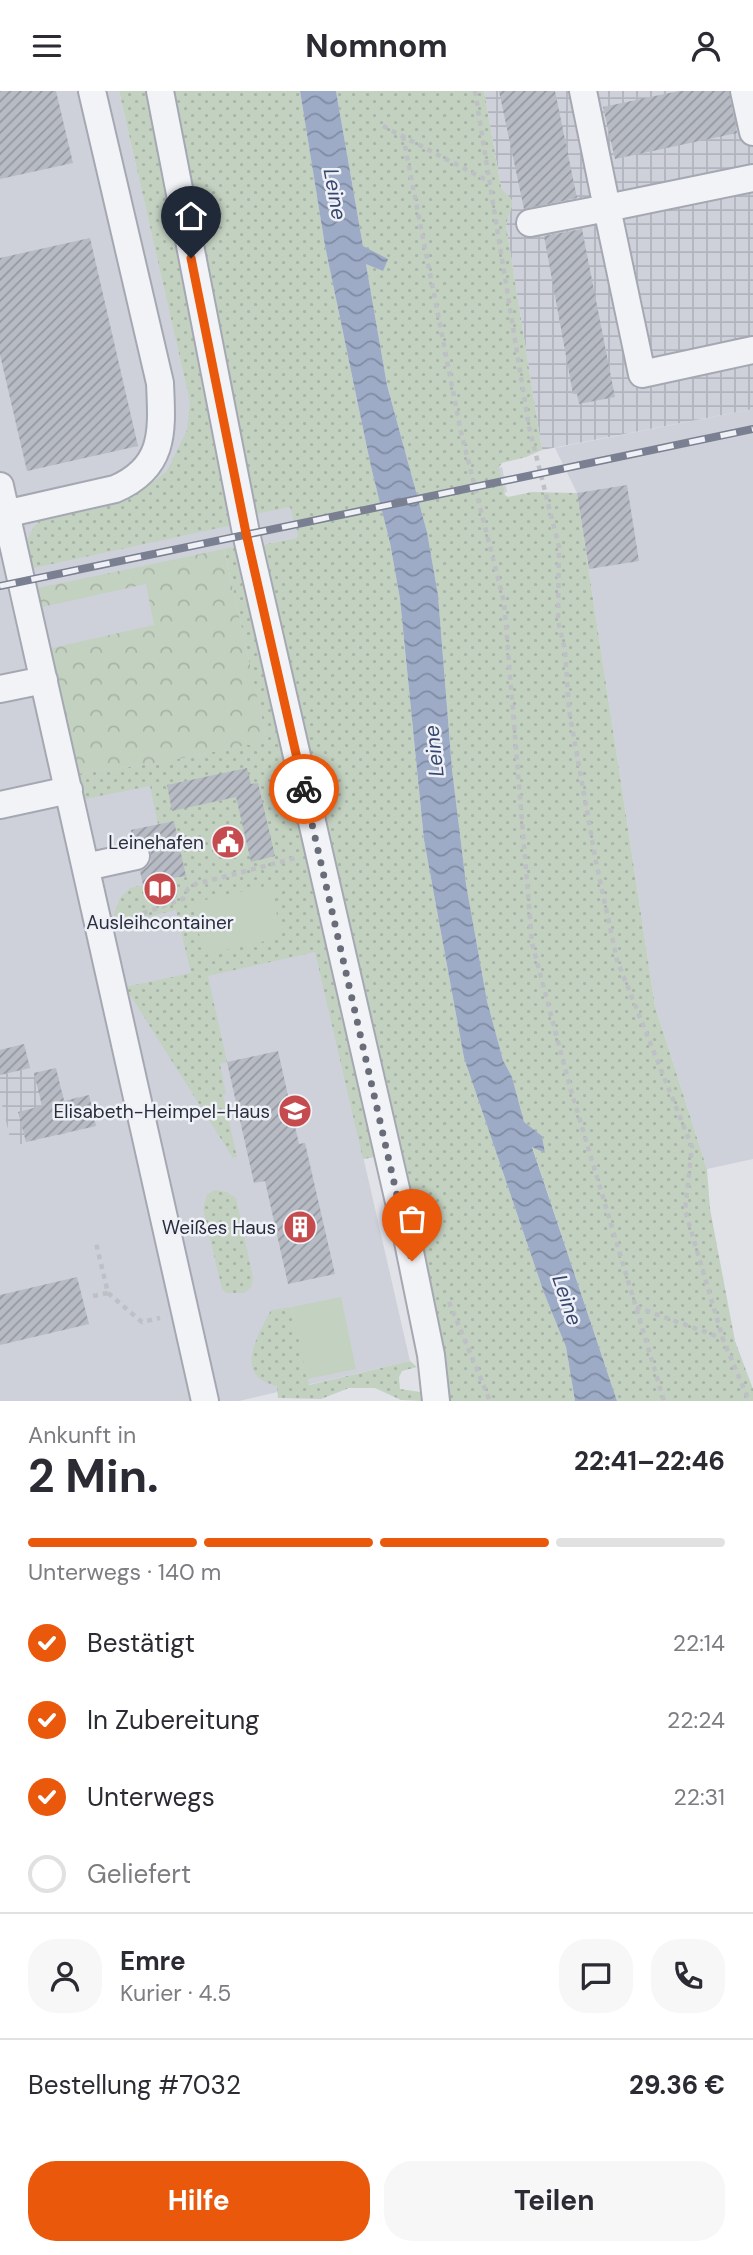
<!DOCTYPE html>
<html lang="de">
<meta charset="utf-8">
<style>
:root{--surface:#fff;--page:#f7f7f7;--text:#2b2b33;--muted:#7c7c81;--line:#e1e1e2;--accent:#ea580c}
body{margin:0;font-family:"DM Sans",sans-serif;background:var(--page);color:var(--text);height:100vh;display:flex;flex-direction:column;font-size:26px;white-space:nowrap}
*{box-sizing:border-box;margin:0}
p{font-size:23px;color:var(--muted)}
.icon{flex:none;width:38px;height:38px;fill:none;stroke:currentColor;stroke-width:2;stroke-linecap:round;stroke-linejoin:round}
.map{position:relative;height:1310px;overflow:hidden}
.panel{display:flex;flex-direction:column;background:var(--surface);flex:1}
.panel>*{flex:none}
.pin{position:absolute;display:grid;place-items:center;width:60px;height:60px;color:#fff;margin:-72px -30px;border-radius:50% 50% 50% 0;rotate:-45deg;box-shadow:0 0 7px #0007}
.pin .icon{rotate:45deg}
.courier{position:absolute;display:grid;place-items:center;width:70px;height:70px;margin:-35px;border:5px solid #ea580c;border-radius:50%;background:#fff;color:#222;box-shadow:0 2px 9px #0007}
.summary em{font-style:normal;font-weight:700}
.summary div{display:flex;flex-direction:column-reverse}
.summary{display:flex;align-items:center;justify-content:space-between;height:119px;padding:0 28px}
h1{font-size:46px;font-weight:700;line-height:52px}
.bar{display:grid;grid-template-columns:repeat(4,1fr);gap:10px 7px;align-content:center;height:84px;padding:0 28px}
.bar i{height:9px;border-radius:5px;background:var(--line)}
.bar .active{background:var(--accent)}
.bar p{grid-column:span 4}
.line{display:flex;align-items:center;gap:18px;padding:0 28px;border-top:2px solid var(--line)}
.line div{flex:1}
.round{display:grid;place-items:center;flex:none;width:74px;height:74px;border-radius:28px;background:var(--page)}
ol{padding:0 28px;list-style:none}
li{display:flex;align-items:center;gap:21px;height:77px}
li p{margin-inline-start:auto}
li .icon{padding:7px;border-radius:50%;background:var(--accent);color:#fff;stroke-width:4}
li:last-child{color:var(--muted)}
li i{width:38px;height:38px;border:4px solid var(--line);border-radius:50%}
.cta{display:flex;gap:14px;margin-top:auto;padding:14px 28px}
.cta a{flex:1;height:80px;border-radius:28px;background:var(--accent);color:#fff;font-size:28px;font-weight:700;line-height:80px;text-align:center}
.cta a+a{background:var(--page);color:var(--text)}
header{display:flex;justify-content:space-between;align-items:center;height:91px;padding:0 28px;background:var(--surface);font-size:32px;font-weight:700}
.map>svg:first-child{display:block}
</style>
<header><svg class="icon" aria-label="menu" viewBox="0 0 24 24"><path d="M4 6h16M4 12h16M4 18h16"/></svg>Nomnom<svg class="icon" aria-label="person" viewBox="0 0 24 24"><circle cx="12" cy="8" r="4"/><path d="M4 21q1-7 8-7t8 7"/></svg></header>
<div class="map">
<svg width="753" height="1310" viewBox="0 0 753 1310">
<defs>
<pattern id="industrial-grid" width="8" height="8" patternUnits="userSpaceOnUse" patternTransform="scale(1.75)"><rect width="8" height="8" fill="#ced1da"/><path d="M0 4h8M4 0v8" fill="none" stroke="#b1b4bc"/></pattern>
<pattern id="grass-dots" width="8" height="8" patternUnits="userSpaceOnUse" patternTransform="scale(1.75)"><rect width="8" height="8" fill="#c3d1c1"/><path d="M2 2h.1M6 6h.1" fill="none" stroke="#a8b4a7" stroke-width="1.8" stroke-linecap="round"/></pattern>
<pattern id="forest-crowns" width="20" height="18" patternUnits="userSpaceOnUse" patternTransform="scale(1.75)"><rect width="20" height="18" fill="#c3d1c1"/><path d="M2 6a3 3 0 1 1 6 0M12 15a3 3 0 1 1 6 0" fill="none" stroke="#a8b4a7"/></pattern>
<pattern id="water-waves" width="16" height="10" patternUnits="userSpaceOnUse" patternTransform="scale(1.75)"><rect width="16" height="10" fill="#9dabc6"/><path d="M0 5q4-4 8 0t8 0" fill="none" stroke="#808ca2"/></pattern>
<pattern id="building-hatch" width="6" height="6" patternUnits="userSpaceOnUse" patternTransform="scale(1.75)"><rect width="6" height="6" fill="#b7bbc4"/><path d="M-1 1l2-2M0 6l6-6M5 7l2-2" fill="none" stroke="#9598a1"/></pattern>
</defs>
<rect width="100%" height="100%" fill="#e0e2e8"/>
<path fill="#ced1da" d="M0,0H119L219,436L237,433L242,454L224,459L410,1270L239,1310H0Z
M753,318V1068L707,1078L655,915L577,402L555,357Z
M502,376L507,401L298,444L296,447L257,455L250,424L290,415L293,419Z"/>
<path fill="url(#industrial-grid)" d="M484,0H753V318L542,359L506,134L513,111L501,96Z
M24,953L30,976H32L34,982L56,977L64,1009L89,1004L96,1035L12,1055L0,1005V959Z"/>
<path fill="url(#grass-dots)" d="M119,0H150L179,143L198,271L237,433L29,478C23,449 27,442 47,422L146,397L167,380L187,339L190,311Z
M167,0H300L325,155L371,376L390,452L400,508L424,749L464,967L544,1202L566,1256L575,1310H448L257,455L296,447L298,444L290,416L250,424Z
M336,0H484L501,96L513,111L506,134L542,359L526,366L502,372L499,376L505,404L508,406L532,401L577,402L655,915L707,1078L710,1118L735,1250L753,1298V1310H617L532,1055L545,1062L542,1045L524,1032L512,986L503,969L487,910L466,793L452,678L438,504L427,441L387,294L366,172L383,180L363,155Z
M242,454L375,1066L363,1068L315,861L208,885L227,971L220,973L226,1003L223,1004L237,1066L233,1067L125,896L191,882L176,819L110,835L120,807L130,797L186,785L174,730L158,733L150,695L80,709L76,683L158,672L267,650L224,458Z
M214,1099L227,1101L236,1107L253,1187L251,1196L244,1202H226L222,1198L203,1118L207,1104Z
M292,1216L309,1294L410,1270L417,1276L402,1280L399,1286L400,1298L420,1301L421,1310L401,1309L375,1297H349L321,1308L278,1307L277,1295C231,1285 259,1243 271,1219Z"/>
<path fill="url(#forest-crowns)" d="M224,458L267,650L158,672L76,683L47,558L154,534L146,493L38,517L33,498Z"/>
<path fill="#c3d1c1" d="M270,794L282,846L204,864L192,812Z
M341,1206L356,1278L307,1288L292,1216Z"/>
<path fill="url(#water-waves)" d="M300,0H336L363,155L388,168L383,180L366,173L387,294L427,441L438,504L452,678L466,793L487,910L503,969L512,986L524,1031L542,1045L545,1062L532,1056L617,1310H575L566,1256L544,1202L464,967L424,749L400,508L390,452L371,376L325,155Z"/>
<path fill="url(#building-hatch)" d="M0,0H56L73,72L0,88Z
M499,0H555L577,107L524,118Z
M679,0H729L737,42L615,68L603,16Z
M582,138L615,306L579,313L577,303H573L544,145Z
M90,147L138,355L27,380L0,264V167Z
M627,394L639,470L589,478L577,402Z
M247,677L251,693L258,692L275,765L251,771L236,706L172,720L167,694Z
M174,730L186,785L173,787L177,806L156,813L151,792L143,794L140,780L147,776L151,770V761L147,754L141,750H133L131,739Z
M24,953L30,977L0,984V959Z
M278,960L299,1053L305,1052L335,1183L288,1193L265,1090L254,1092L227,971Z
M56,977L64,1010L89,1004L96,1035L26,1051L18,1021L42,1015L34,982Z
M77,1186L89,1233L0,1254V1204Z"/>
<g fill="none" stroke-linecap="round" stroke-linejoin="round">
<defs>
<path id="minor" d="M160,0L246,442L407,1146L431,1264L436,1310
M744,0L753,41
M753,87L607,117L642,283L753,259
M530,132L607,117L583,0
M0,395L205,1310
M0,424L115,398C166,376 162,339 160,292L92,0
M0,598L44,589
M0,714L69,699
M86,776L136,765"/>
</defs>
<use href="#minor" stroke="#a5a8b2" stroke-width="30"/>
<path stroke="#bec0c6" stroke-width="4.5" stroke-dasharray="5 5" stroke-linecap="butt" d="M475,0L529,336L559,456L558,530L565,559L569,619L596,771L617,869L692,1056L685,1119L723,1248L749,1310
M383,35L490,91
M403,45L461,341L504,511L532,852L570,996L664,1310
M124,829L183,808L188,798L196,793L296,767
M108,1202L142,1231L160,1227
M93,1205L108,1202L96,1152
M449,1211L490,1310
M636,1216L722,1247"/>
<use href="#minor" stroke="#f2f3f6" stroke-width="26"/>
<defs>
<path id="rail" d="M0,495L753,338"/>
</defs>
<use href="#rail" stroke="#7a8091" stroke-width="8"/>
<use href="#rail" stroke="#eff1f6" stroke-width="5" stroke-dasharray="16" stroke-linecap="butt"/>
</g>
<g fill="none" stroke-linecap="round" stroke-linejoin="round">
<path stroke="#696d7a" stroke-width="7" stroke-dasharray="0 12.6" d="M304,698L412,1170"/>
<path stroke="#ea580c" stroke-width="9" d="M191,167L246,442L304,698"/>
</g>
<defs>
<symbol id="civic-disc" viewBox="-11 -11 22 22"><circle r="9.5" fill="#c64b4e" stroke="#eff1f6"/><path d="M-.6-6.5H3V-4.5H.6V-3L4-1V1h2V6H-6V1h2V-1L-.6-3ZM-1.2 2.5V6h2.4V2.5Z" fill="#fff"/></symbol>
<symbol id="library-disc" viewBox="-11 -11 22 22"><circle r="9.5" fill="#c64b4e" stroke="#eff1f6"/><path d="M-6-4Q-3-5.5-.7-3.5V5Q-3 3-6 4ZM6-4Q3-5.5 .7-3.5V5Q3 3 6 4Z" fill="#fff"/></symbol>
<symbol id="school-disc" viewBox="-11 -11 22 22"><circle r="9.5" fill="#c64b4e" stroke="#eff1f6"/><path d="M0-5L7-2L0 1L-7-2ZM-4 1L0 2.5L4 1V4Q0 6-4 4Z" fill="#fff"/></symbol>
<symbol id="building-disc" viewBox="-11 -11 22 22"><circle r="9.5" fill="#c64b4e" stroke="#eff1f6"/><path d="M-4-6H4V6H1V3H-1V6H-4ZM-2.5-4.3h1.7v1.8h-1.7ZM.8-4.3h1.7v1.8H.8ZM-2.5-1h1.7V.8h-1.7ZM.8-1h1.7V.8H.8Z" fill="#fff"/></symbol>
</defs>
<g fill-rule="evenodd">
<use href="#civic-disc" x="209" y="732" width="38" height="38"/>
<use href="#library-disc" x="141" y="779" width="38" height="38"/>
<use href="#school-disc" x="276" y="1001" width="38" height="38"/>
<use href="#building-disc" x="281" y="1117" width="38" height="38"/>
</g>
<g text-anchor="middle" stroke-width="5" stroke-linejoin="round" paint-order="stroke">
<g font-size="19" fill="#292e3e" stroke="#eff1f6" text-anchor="end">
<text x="204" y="758">Leinehafen</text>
<text x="160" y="838" text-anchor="middle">Ausleihcontainer</text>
<text x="270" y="1027">Elisabeth-Heimpel-Haus</text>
<text x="276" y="1143">Weißes Haus</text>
</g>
<g font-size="21" font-style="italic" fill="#364870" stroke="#eff1f6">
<text transform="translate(335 103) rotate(80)" y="7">Leine</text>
<text transform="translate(434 660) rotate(-96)" y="7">Leine</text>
<text transform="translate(567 1209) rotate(71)" y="7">Leine</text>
</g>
</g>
</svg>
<div class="pin" style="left:412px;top:1170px;background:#ea580c"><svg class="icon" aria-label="bag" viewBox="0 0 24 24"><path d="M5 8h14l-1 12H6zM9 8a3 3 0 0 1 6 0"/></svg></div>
<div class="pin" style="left:191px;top:167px;background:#1f2937"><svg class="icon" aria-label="home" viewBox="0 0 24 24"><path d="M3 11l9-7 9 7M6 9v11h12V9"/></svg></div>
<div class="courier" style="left:304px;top:698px"><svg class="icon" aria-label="bike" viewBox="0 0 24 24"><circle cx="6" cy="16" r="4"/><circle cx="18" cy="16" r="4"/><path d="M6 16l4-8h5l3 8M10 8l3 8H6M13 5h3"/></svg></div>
</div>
<section class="panel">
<div class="summary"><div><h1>2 Min.</h1><p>Ankunft in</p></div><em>22:41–22:46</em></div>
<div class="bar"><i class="active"></i><i class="active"></i><i class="active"></i><i></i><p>Unterwegs · 140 m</p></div>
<ol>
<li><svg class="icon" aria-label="check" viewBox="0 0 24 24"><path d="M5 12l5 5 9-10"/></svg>Bestätigt<p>22:14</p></li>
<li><svg class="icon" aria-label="check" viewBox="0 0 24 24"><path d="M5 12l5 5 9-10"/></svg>In Zubereitung<p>22:24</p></li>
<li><svg class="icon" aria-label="check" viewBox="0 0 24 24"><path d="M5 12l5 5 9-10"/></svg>Unterwegs<p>22:31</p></li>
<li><i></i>Geliefert</li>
</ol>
<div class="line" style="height:126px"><a class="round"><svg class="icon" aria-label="person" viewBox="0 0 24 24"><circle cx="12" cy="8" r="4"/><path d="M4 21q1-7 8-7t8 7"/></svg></a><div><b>Emre</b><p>Kurier · 4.5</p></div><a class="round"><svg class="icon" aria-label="chat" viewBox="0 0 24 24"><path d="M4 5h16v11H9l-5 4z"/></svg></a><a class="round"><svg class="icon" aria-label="phone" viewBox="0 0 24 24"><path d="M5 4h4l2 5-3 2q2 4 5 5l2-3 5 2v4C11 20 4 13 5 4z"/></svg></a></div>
<div class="line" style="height:91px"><div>Bestellung #7032</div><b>29.36 €</b></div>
<div class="cta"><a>Hilfe</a><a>Teilen</a></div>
</section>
